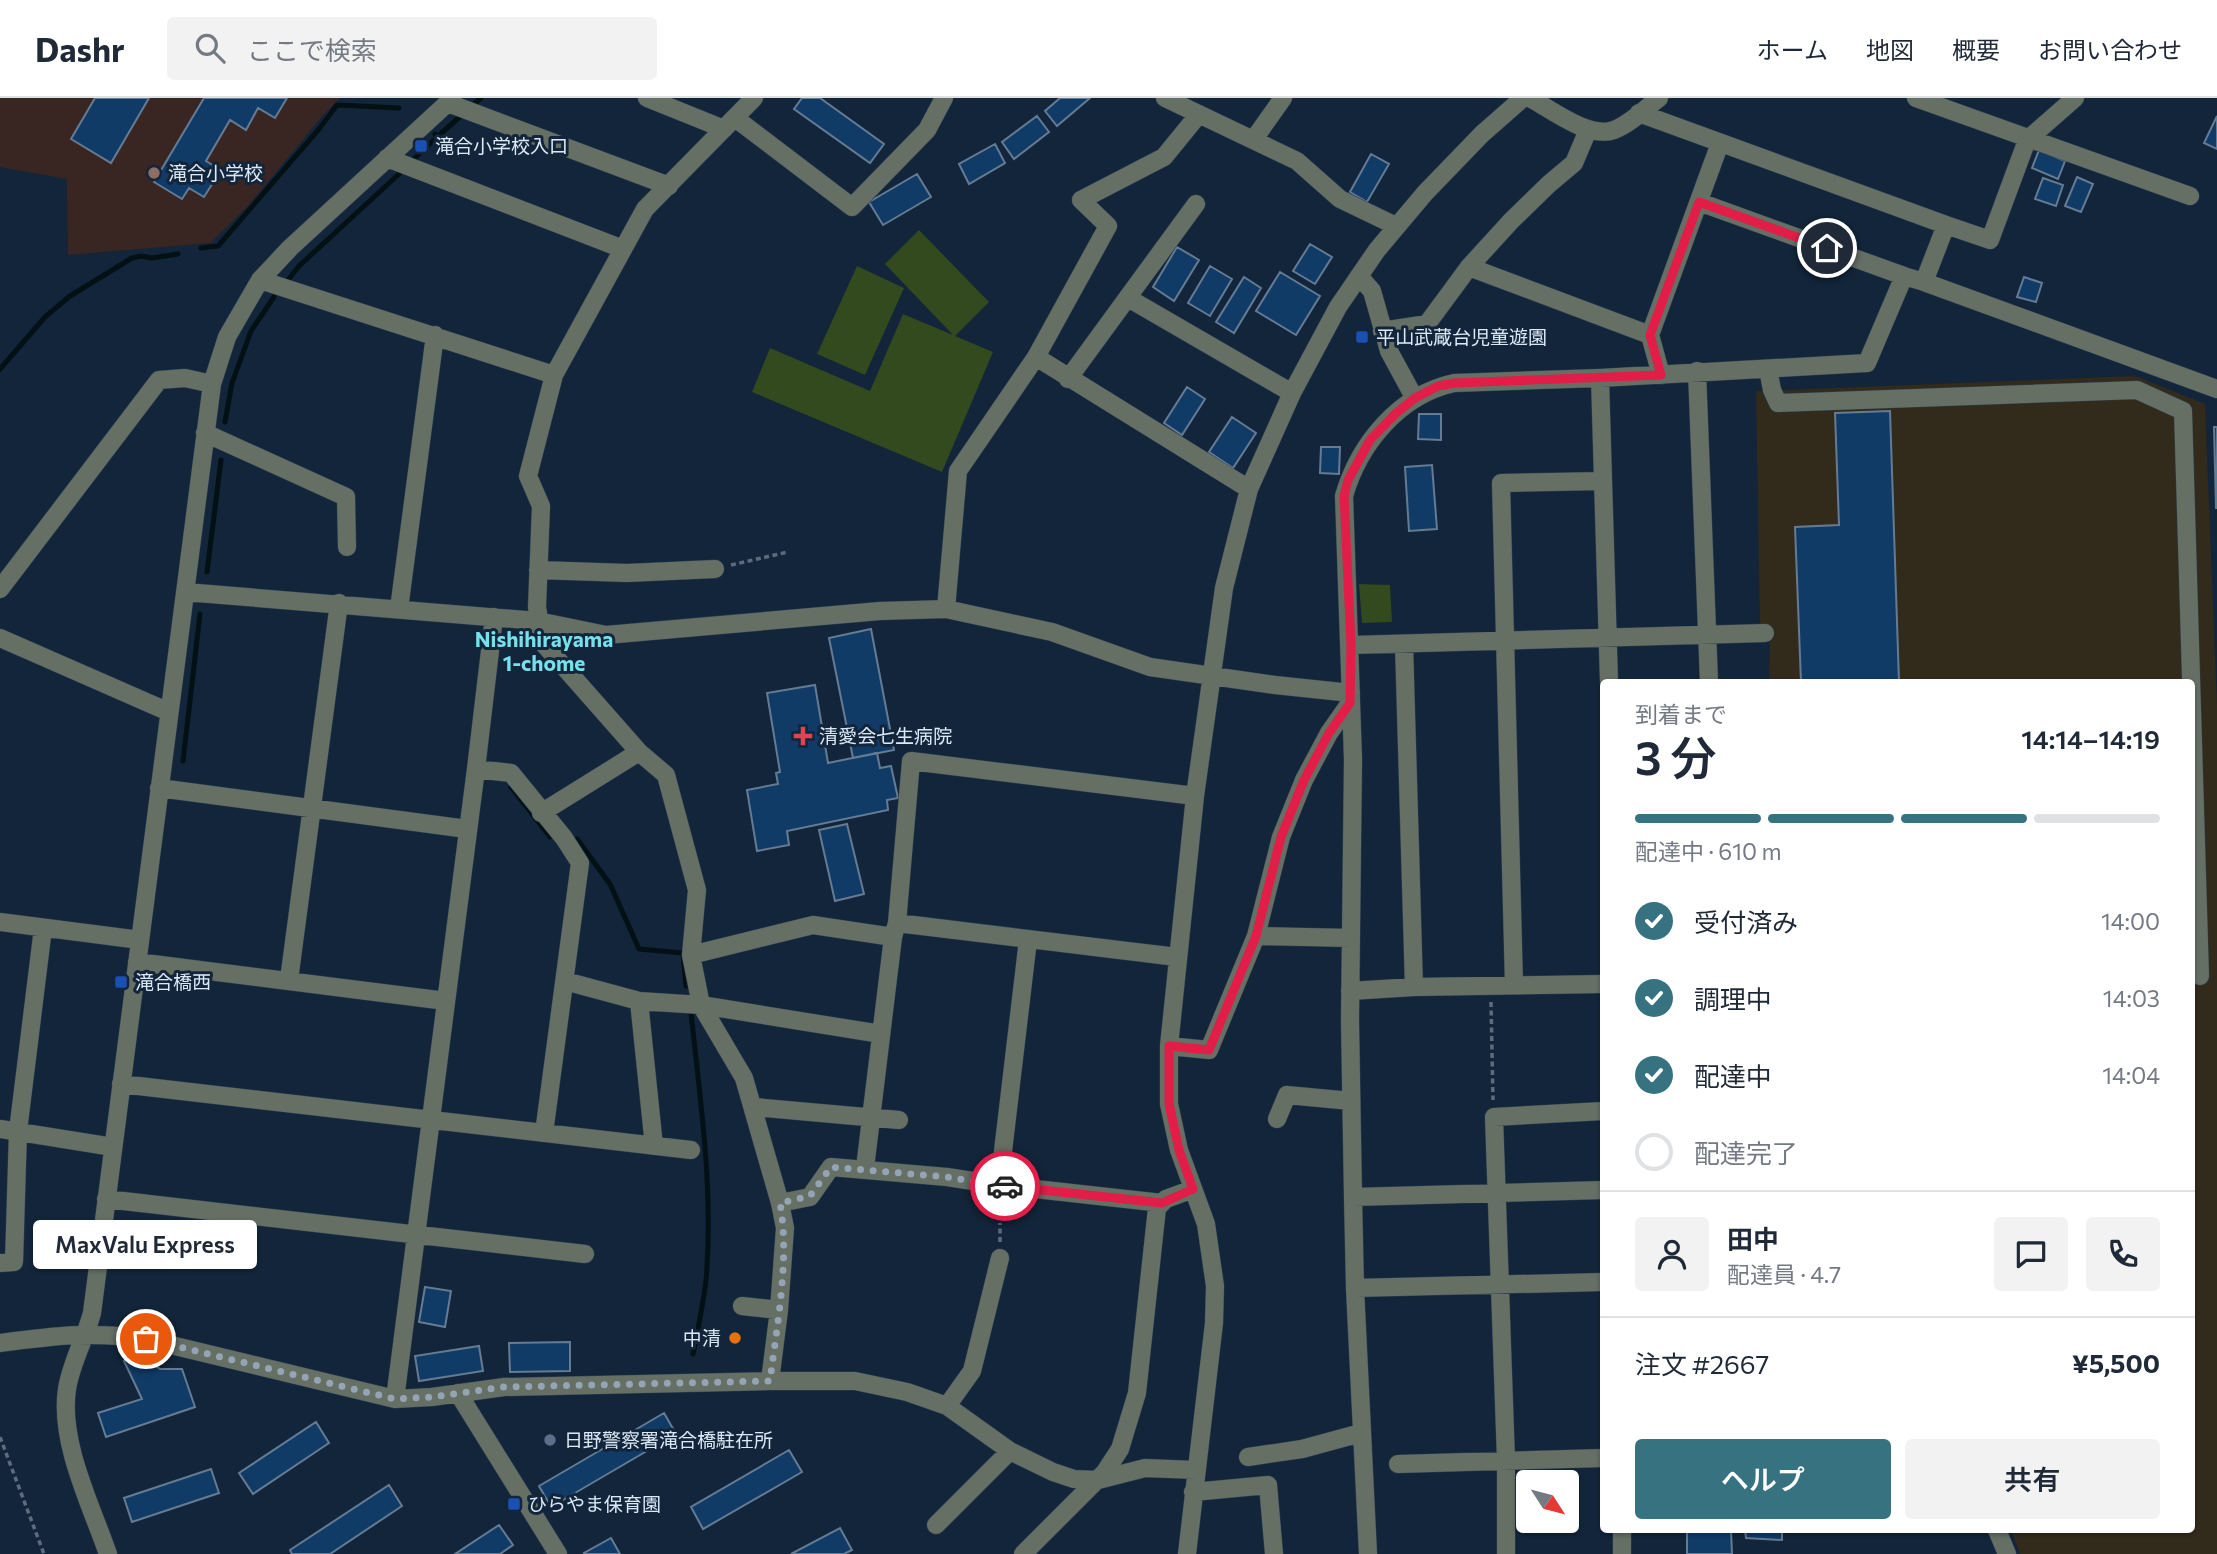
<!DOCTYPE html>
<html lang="ja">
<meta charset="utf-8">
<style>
:root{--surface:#fff;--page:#f2f2f3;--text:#1f2937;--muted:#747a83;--line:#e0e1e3;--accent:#36727f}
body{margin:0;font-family:Commissioner,"Noto Sans JP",sans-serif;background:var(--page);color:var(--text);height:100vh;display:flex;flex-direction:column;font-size:26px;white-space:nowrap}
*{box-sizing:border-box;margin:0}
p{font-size:23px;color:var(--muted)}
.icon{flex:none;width:38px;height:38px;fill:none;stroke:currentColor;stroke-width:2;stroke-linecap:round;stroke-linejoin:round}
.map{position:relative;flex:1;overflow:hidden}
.sheet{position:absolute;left:1600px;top:581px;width:595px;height:854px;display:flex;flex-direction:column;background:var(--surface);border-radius:7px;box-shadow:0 2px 5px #0004}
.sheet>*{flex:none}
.needle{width:46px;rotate:126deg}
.buttons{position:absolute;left:1516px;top:1372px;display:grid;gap:14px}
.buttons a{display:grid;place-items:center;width:63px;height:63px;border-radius:7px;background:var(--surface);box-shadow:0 2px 5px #0004;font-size:35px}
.pin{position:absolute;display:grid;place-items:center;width:60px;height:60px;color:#fff;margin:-30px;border:4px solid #fff;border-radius:50%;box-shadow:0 2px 7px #0007}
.courier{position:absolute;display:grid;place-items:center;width:70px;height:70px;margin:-35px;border:5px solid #e11d48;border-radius:50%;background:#fff;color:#222;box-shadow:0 2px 9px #0007}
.bubble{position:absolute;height:49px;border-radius:7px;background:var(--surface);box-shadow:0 2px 5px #0004;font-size:23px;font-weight:600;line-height:49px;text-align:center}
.overview em{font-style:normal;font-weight:600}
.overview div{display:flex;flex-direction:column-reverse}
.overview{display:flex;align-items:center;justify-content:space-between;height:119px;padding:0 35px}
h1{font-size:46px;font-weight:600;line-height:52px}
.bar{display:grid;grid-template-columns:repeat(4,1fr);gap:10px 7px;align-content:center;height:84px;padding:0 35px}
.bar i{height:9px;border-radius:5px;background:var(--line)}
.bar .active{background:var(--accent)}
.bar p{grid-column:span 4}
.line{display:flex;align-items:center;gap:18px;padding:0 35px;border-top:2px solid var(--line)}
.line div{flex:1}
.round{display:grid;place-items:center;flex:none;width:74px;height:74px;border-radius:7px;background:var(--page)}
ol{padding:0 35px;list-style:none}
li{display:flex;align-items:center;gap:21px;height:77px}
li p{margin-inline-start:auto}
li .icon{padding:7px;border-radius:50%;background:var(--accent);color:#fff;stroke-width:4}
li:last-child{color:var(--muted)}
li i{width:38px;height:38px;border:4px solid var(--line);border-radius:50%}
.cta{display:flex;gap:14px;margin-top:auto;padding:14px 35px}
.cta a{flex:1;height:80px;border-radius:7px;background:var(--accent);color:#fff;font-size:28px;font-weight:600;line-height:80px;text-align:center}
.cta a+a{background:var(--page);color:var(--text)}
header{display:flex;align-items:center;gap:42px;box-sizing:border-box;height:98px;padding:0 35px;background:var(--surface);border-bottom:2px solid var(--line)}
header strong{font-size:33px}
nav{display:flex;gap:38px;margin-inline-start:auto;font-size:24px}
.search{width:490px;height:63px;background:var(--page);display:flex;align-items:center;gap:18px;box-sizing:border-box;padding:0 24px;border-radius:7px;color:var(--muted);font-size:26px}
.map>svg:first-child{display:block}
</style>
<header>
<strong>Dashr</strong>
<div class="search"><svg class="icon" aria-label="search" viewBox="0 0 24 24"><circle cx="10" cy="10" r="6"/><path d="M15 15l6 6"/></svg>ここで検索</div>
<nav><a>ホーム</a><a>地図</a><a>概要</a><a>お問い合わせ</a></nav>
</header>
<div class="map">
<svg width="2217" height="1456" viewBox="0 0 2217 1456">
<rect width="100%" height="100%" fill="#12253a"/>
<path fill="#322a1a" d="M2135,278L2205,306L2217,606V1456H2020L2011,1432H2191V584H1769L1770,530L1760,529L1756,293Z"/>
<path fill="#392623" d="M0,0H340L323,17L248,108L210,145L68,157L67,81L0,69Z"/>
<path fill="#33491e" d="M919,132L989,204L955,238L993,254L942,374L752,294L770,250L870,293L903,216L953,237L885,166Z
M857,168L904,190L865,277L817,256Z
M1359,486L1390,487L1392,524L1362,525Z"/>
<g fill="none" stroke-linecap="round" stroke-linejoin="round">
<path stroke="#031114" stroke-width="5" d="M470,9L481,0
M435,36L438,38L463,16
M413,62L438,38
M201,150L218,148L319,31L337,7L399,10
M288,182L299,168L399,76
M0,271L45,219L70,198L132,160L141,158L152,160L178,156
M225,324L232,285L251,233L274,199
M207,474L221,362
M183,663L200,516
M511,689L550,739
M577,741L610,786L639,851L683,855L686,888
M691,914C700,1002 714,1093 706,1182C703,1207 698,1231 693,1256"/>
</g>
<path fill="#103b67" stroke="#657b93" stroke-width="2" d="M95,0H149L111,65L71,41Z
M204,0H287L275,20L258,10L246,32L230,22L206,63L221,72L204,99L189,90L182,101L154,84Z
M802,0H820L884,46L870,65L794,11Z
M1060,0H1090L1057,28L1045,13Z
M1037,18L1049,34L1014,61L1002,44Z
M2217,18V51L2204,45Z
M995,46L1005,65L969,86L959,66Z
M2039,52L2065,63L2058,81L2032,70Z
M1371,56L1389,66L1367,104L1350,94Z
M917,76L931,99L883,127L869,104Z
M2077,79L2093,86L2081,114L2065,108Z
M2043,80L2063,87L2056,108L2035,101Z
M1310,146L1332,159L1315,186L1293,173Z
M1177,149L1199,162L1174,203L1153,189Z
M1210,168L1232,181L1210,218L1188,205Z
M1280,174L1320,198L1296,237L1256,213Z
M1244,179L1261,190L1234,235L1216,224Z
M2024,179L2042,185L2036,204L2017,199Z
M1187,289L1205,301L1182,337L1164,325Z
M1890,313L1899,584H1801L1795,429L1839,427L1835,315Z
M1419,316H1441V342L1418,341Z
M1232,319L1256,335L1233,370L1209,354Z
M2214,329H2217V410H2216Z
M1321,349H1340L1339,376L1320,375Z
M1432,367L1437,431L1409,433L1405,369Z
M871,531L894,652L853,660L829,540Z
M815,587L828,665L877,655L880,670L891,668L898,700L887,702L888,712L787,733L789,747L757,753L747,692L778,686L776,675L780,674L767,595Z
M847,726L864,796L835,803L819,732Z
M425,1189L451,1193L445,1229L419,1224Z
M570,1244V1273L510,1274L509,1245Z
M479,1248L483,1273L419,1283L415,1258Z
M141,1256L160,1271H182L195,1309L106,1339L98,1315L142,1301L124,1263Z
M664,1315L676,1336L551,1409L539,1388Z
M316,1324L329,1345L253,1396L239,1375Z
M789,1352L802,1374L703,1431L691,1409Z
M211,1371L219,1395L132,1424L124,1400Z
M389,1387L402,1408L330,1456H292L290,1452Z
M499,1427L513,1447L500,1456H455Z
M840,1430L852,1452L844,1456H791Z
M1687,1432H1731L1732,1456H1687Z
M1745,1432H1782V1442L1746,1440Z
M611,1440L620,1456H585L584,1455Z"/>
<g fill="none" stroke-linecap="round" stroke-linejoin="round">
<defs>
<path id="minor" d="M647,0L724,31
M754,0L645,111L554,277L528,378L541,408L537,509L543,545L639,654L666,677L697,792L691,857L701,907L744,980L780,1105L785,1130L779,1212L770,1283
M1165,0L1297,63L1340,101L1396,128
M1530,0C1552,12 1589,41 1614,32C1630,26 1646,10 1659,0
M1916,0L2190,98
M448,5L669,88
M1639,15L1946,127
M735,20L852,109L927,32L944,0
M1254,41L1283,0
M387,60L623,151
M1699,104L1904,178
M1469,169L1650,237L1661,277
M1359,178L1372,193L1389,253L1415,301
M260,182L554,277
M1924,184L2217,291
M1128,200L1292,295
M1382,233L1427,226L1469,169L1511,123L1549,86L1574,65L1588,32
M1650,237L1720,45
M1036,259L1249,391
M1768,271L1772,292L1778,305L2137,292L2183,313L2200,878
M1697,273L1709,584
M1600,280L1609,584
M1068,281L1196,106
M205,335L346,399L347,449
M538,472L627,475L715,471
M0,491L159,282L185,280L212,286
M185,494L538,523L606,537L880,513L946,511L1052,534L1150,569L1275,587L1351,595
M399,511L435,237
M946,511L958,373L1036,259L1108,128L1081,102L1164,59L1199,16
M494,519L476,671L511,675L564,740L580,765L544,1035
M0,540L169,614
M1404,546L1414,889
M1351,547L1765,535
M159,690L467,731
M541,715L639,654
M0,824L140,842
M897,825L1177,859
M1256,838L1351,840
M691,857L813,827L893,839
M137,864L446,903
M289,882L339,505
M565,883L639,903L701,907L881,936
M1514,887L1501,385L1602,383
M1350,893L1414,889L1603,886
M639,903L654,1048
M1169,948L1209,952L1256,838L1281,739L1304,682L1329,635L1350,605
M121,986L691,1052
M754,1009L899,1022
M1277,1021L1287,997L1351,1003
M0,1031L113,1049
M865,1070L893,839L897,825L911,663L1195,698
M999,1087L1028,842
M1353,1099L1603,1092
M106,1101L585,1156
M780,1105L810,1099L831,1069L947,1079L999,1087L1162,1105
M0,1165L14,1164L18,1033L43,830
M1355,1190L1603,1184
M742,1208L779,1212
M0,1245C54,1238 92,1233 146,1241L395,1301L432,1299L504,1289L770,1283H855L907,1294L947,1308L1010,1353L1053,1374L1074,1381L1098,1382L1145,1370L1196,1372
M458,1295L558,1456
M395,1301L476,671
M947,1308L972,1273L1000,1160
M1248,1359L1302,1351L1361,1335
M1398,1366L1603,1360
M1193,1394L1268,1387L1274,1456
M936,1427L1010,1353
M1622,1432V1456
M1997,1432L2007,1456
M108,1456C91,1407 59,1344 67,1291C71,1265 85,1241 92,1215L212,286L227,239L260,182L290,150L453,0
M1023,1456L1105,1374L1120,1351L1137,1295L1157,1110L1166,1101L1193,1091
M1187,1456L1214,1225L1215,1188L1206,1126L1179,1052L1169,1006V948L1195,698L1224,490L1249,391L1292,295L1338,209L1377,152L1425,95L1482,36L1523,0
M1368,1456L1355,1190L1353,1099L1350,923L1353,661L1344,398C1359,346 1399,297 1454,285L1600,280L1867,265L1904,178L1924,184L1946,127L1990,142L2027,42L2075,0
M1506,1456V1362L1494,1019L1603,1013"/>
</defs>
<use href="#minor" stroke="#2e4054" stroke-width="19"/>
<path stroke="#5b6c7e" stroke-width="3.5" stroke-dasharray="5 3.5" stroke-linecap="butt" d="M731,467L788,454
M1491,904L1493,1002
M1000,1144V1125
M0,1339L44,1456"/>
<use href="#minor" stroke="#656f64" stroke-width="18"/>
</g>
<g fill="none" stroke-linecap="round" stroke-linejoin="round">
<path stroke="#95a4b4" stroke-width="7" stroke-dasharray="0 12.6" d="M146,1241L395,1301L432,1299L504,1289L770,1283C777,1226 790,1161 780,1105L810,1098L831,1069L947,1079L1005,1088"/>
<path stroke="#e11d48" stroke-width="9" d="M1005,1088L1162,1105L1193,1091L1179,1052L1169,1006V948L1209,952L1256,838L1281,739L1304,682L1329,635L1350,605L1351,547L1344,398L1348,382L1370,342L1395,316L1415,300L1438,288L1454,285L1661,277L1650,237L1699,104L1827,150"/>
</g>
<g fill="#1a4fb4" stroke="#12253a" stroke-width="2.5">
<rect x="414" y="41" width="14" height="14" rx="3.5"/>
<rect x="1355" y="232" width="14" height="14" rx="3.5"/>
<rect x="114" y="877" width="14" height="14" rx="3.5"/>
<rect x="507" y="1399" width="14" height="14" rx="3.5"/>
</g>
<circle fill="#8d6e63" stroke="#12253a" stroke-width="2.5" cx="154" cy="75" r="7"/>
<path fill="#e0444e" stroke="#12253a" stroke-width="2.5" d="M799.5 627.5h7v7h7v7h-7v7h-7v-7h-7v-7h7z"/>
<circle fill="#e8710a" stroke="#12253a" stroke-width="2.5" cx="735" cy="1240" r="7"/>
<circle fill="#5c6f8a" stroke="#12253a" stroke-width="2.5" cx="550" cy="1342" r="7"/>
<g text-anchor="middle" stroke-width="6" stroke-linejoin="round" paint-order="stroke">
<g font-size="19" fill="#dce8f6" stroke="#12253a" text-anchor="start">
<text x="435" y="55">滝合小学校入口</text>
<text x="168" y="82">滝合小学校</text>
<text x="1376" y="246">平山武蔵台児童遊園</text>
<text x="819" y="645">清愛会七生病院</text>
<text x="135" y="891">滝合橋西</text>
<text x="721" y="1247" text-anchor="end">中清</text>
<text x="564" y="1349">日野警察署滝合橋駐在所</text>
<text x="528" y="1413">ひらやま保育園</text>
</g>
<g font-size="21" font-weight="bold" fill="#76e1ec" stroke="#12253a">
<text x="544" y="549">Nishihirayama<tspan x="544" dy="24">1-chome</tspan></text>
</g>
</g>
</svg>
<div class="buttons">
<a><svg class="needle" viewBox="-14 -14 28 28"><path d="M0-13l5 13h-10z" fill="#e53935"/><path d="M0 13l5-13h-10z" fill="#747a83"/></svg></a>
</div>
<div class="pin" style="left:146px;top:1241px;background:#ea580c"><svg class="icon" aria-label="bag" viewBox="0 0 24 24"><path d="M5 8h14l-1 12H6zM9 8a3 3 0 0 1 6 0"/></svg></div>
<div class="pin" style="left:1827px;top:150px;background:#1f2937"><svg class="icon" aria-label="home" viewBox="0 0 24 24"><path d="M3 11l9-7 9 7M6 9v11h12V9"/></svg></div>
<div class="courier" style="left:1005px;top:1088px"><svg class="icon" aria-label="car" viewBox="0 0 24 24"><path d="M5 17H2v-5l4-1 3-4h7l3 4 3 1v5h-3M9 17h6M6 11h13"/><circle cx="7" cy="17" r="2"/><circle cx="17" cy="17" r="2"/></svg></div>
<div class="bubble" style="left:33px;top:1122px;width:224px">MaxValu Express</div>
<section class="sheet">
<div class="overview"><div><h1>3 分</h1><p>到着まで</p></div><em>14:14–14:19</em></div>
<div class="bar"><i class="active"></i><i class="active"></i><i class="active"></i><i></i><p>配達中 · 610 m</p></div>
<ol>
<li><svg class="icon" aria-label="check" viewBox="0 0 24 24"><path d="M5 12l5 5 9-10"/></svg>受付済み<p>14:00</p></li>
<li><svg class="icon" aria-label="check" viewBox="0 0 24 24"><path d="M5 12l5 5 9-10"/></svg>調理中<p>14:03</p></li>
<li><svg class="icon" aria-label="check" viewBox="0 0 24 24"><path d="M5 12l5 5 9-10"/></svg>配達中<p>14:04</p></li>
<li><i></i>配達完了</li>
</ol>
<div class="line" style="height:126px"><a class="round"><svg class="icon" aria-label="person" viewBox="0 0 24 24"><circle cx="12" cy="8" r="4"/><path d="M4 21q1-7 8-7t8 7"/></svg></a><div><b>田中</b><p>配達員 · 4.7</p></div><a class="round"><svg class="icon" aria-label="chat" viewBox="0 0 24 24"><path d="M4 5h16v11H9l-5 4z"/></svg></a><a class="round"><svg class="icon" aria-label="phone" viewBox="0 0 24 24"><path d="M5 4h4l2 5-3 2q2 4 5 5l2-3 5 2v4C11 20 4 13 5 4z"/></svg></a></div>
<div class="line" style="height:91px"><div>注文 #2667</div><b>¥5,500</b></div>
<div class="cta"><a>ヘルプ</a><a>共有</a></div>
</section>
</div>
